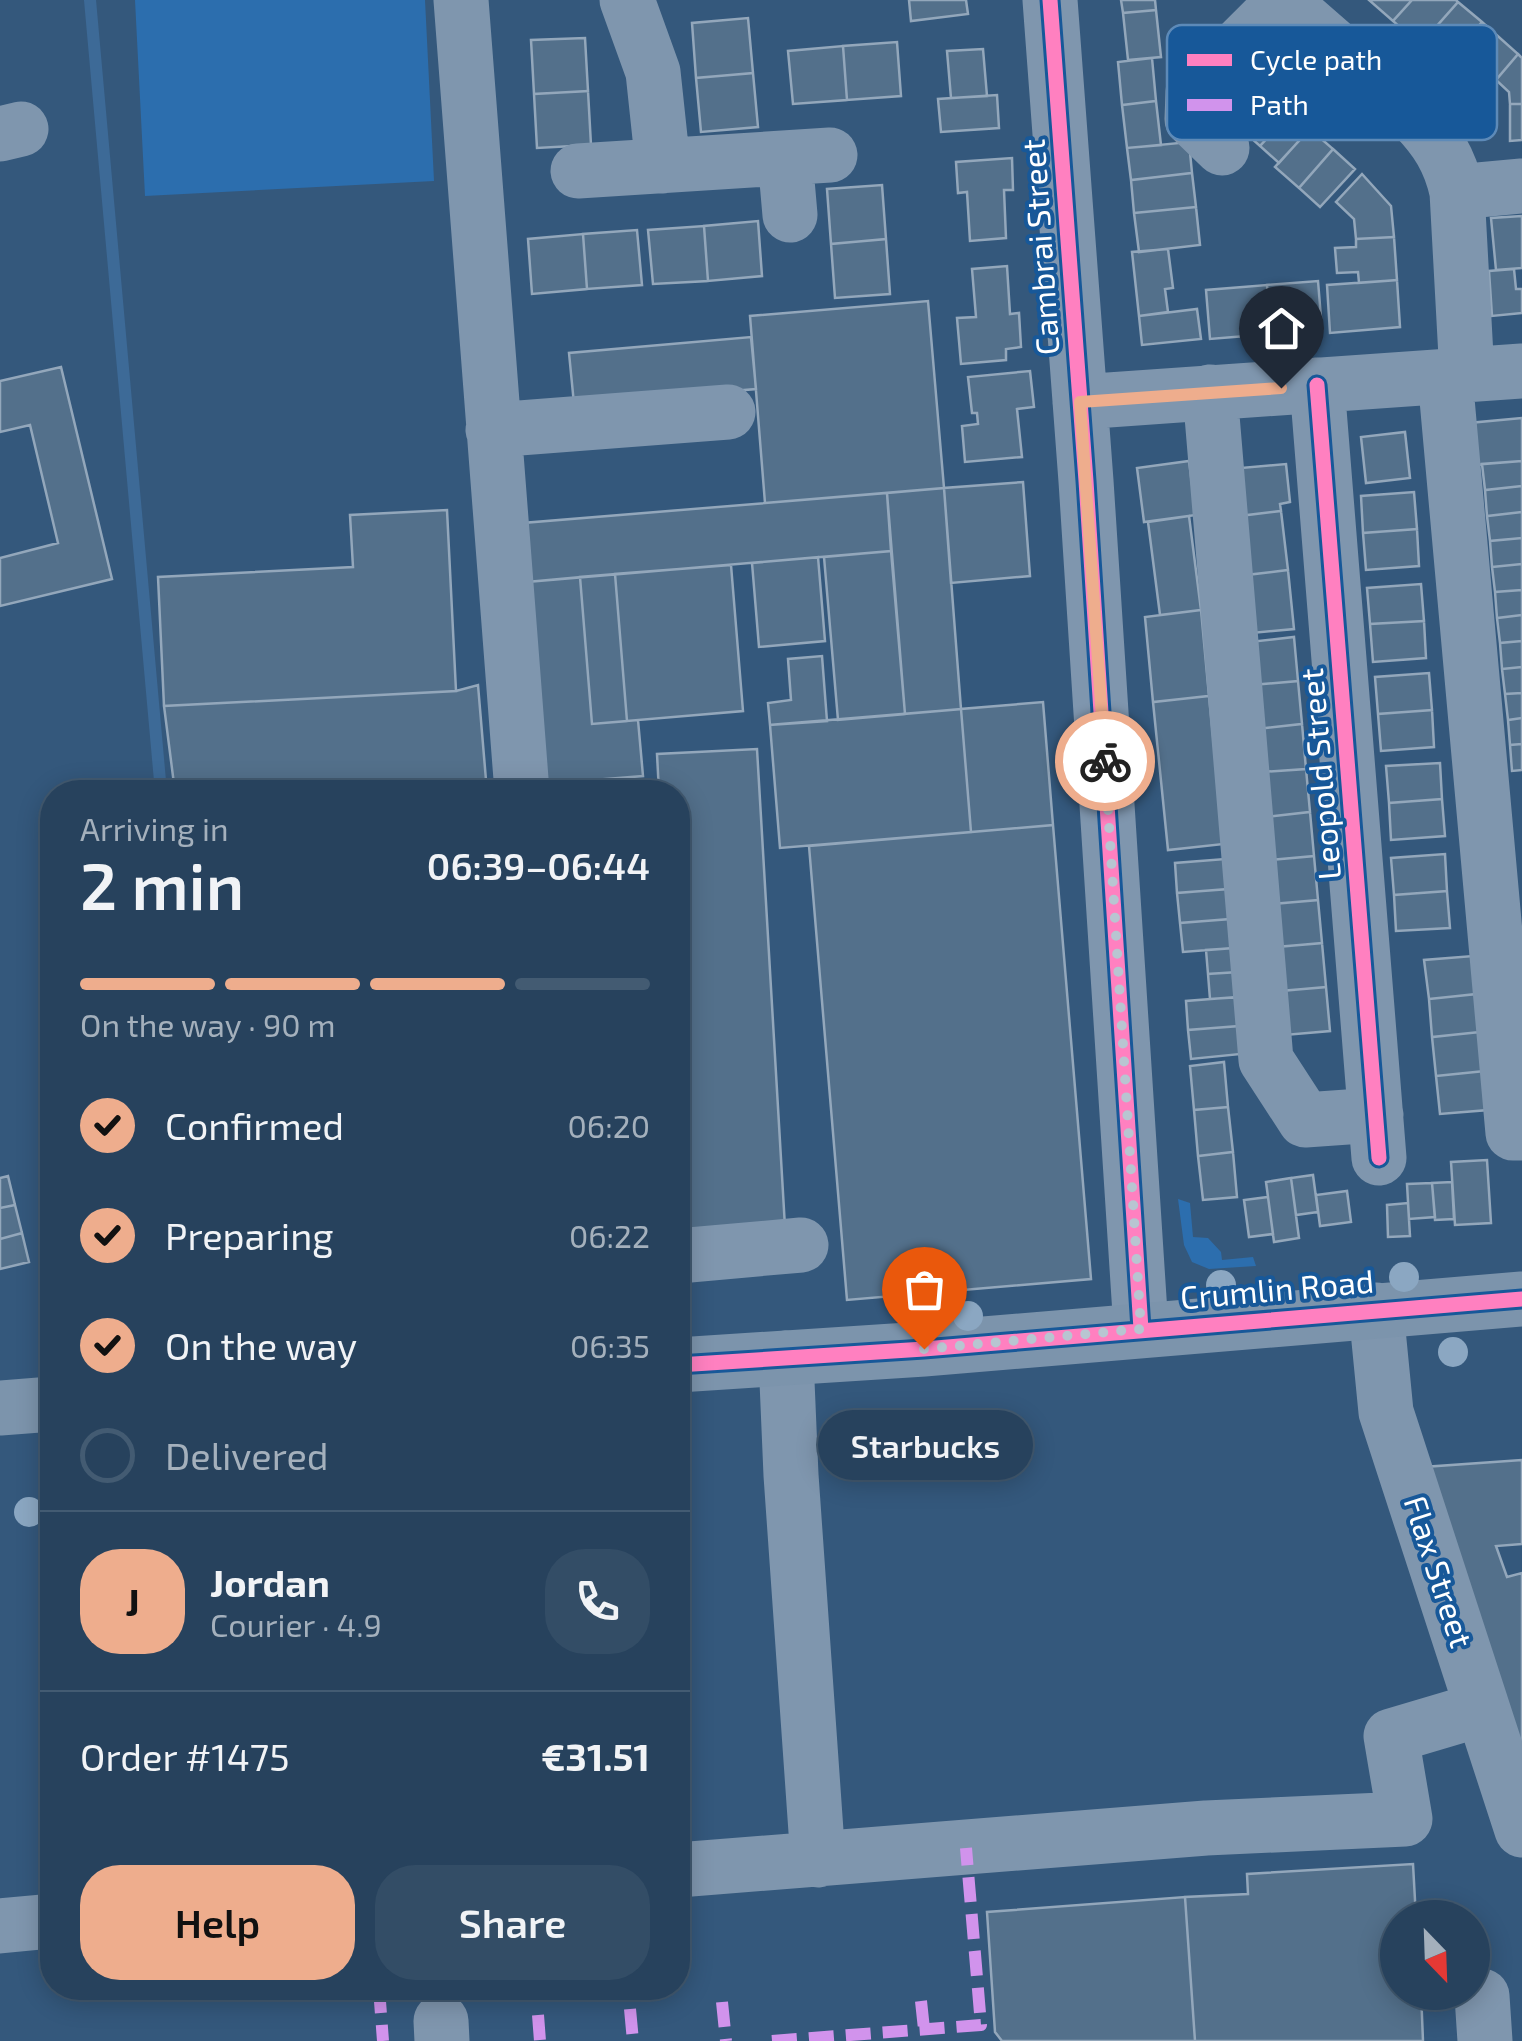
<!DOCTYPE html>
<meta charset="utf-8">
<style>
:root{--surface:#27425d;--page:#334d66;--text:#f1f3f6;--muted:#a4b0bc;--line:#435b72;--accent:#eead8d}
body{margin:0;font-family:"Exo 2",sans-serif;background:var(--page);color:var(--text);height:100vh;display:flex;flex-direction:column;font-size:38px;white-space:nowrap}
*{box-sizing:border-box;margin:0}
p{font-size:32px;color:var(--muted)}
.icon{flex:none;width:55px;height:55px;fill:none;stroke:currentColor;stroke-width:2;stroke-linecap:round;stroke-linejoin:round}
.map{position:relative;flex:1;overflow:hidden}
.panel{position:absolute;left:40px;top:780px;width:650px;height:1220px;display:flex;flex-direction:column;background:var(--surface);border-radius:40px;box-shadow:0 5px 25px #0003,0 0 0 2px var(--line)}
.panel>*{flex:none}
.needle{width:65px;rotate:157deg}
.tools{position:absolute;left:1380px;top:1900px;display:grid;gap:20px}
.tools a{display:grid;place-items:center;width:110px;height:110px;border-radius:50%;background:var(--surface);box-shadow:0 5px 25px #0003,0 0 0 2px var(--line);font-size:50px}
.pin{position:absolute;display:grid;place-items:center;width:85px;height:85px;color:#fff;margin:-102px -42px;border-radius:50% 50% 50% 0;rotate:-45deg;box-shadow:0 0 10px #0007}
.pin .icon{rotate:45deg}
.courier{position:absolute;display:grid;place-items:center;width:100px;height:100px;margin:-50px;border:8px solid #eead8d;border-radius:50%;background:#fff;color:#222;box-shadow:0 2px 12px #0007}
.bubble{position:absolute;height:70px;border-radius:35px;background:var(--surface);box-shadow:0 5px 25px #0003,0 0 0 2px var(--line);font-size:32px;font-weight:600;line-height:70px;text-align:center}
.overview em{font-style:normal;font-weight:600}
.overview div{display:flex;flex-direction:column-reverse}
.overview{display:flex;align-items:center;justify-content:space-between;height:170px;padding:0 40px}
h1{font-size:65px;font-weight:600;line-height:75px}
.bar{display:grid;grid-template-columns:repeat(4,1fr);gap:15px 10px;align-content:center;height:120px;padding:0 40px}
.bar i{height:12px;border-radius:8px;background:var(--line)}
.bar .current{background:var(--accent)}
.bar p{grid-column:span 4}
.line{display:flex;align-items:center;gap:25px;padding:0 40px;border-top:2px solid var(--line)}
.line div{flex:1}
.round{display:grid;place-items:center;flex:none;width:105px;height:105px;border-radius:40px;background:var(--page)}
ol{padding:0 40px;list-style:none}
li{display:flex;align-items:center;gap:30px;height:110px}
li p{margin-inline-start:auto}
li .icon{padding:10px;border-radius:50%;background:var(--accent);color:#111;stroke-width:4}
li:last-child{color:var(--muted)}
li i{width:55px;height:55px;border:5px solid var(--line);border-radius:50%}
.action{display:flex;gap:20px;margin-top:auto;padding:20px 40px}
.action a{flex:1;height:115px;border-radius:40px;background:var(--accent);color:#111;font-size:40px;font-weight:600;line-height:115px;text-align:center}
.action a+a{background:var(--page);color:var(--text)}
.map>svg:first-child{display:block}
</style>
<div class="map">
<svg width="1522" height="2041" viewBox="0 0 1522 2041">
<rect width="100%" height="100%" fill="#34587c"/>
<path fill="#2c6eae" d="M135,0H425L434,181L145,196Z
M1178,1199L1190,1203L1193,1237L1208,1238L1221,1252L1222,1260L1253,1257L1256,1266L1209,1269L1192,1262L1184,1245Z"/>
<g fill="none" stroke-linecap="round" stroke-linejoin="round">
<path stroke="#3d6a97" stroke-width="12" d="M90,0L161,792"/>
</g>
<path fill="#53708b" stroke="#93a7bb" stroke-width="2.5" d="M909,0H966L968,14L911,21Z
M1121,0H1155L1156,10L1123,13Z
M1369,0H1412L1393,21Z
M1412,0H1456L1458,2L1420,45L1393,21Z
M1458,2L1482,22L1443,66L1420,45Z
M1156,10L1161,57L1128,60L1123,13Z
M748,18L753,73L696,78L692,23Z
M1482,22L1518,54L1496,80L1459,48Z
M585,38L588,91L534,94L531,40Z
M897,42L901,96L847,100L843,46Z
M843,46L847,100L793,104L788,51Z
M983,49L987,96L951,98L947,51Z
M1518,54L1522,58V104H1510L1509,92L1496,80Z
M1152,58L1156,101L1122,105L1118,62Z
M753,73L758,127L701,132L696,78Z
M588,91L591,145L537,148L534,94Z
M1275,91L1295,108L1260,146L1241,129Z
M997,95L999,128L941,132L938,99Z
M1156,101L1161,145L1127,148L1122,105Z
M1510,104H1522V140L1510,141Z
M1295,108L1313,125L1279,163L1260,146Z
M1310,129L1333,149L1299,188L1275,167Z
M1189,142L1192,173L1131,180L1127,148Z
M1333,149L1355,169L1320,207L1299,188Z
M1012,158L1013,190H1004L1006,238L970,241L967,192L958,193L956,162Z
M1192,173L1196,207L1134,213L1131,180Z
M1362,174L1391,206L1394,237L1356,239L1354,219L1336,202Z
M882,185L886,239L831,244L827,189Z
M1196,207L1200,245L1139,252L1134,213Z
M1522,216V268L1496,270L1491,218Z
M758,221L762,276L708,281L704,226Z
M704,226L708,281L653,284L648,230Z
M637,230L642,285L587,289L583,234Z
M583,234L587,289L532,294L528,239Z
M1394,237L1397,280L1359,283L1358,272L1337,273L1335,248L1356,247V239Z
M886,239L890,294L835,298L831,244Z
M1168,249L1173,288L1165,289L1168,312L1139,316L1132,252Z
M1007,266L1010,314L1019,313L1021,347L1006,349V360L961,364L957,318L976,317L972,269Z
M1514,269L1516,289H1522V313L1492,316L1489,271Z
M1397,280L1400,327L1330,333L1327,285Z
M1318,281L1322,330L1270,334L1267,285Z
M1267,285L1270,334L1210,339L1206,290Z
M928,301L944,488L765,503L750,316Z
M1197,309L1201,339L1142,345L1139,316Z
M751,337L756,389L574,404L569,353Z
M61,367L112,579L0,606V558L58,543L30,425L0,432V381Z
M1030,371L1034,407L1017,409L1022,457L965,462L962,426L978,424L977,413H972L968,377Z
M1522,418V461L1473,465L1469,423Z
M1405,432L1410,478L1366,483L1361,437Z
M1189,461L1196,515L1144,522L1137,468Z
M1522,461V486L1485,490L1482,464Z
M1286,464L1290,502L1280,504L1281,511L1239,516L1229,469Z
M1023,482L1030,576L951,583L944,488Z
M1522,486V512L1487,516L1485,490Z
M944,488L961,709L905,714L887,493Z
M1414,492L1417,529L1363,533L1361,496Z
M887,493L891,551L528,582L523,523Z
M447,510L456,691L164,706L158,577L353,567L350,515Z
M1281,511L1288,570L1246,575L1239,516Z
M1522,512V538L1490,541L1487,516Z
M1189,516L1201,610L1160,615L1148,522Z
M1417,529L1419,566L1366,570L1363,533Z
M1522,538V564L1492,567L1490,541Z
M891,551L905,714L838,720L824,557Z
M818,557L825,641L759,647L752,563Z
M1522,564V590L1495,592L1492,567Z
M731,565L743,711L627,721L615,574Z
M1288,570L1294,629L1252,633L1246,575Z
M615,574L627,721L592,724L580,577Z
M580,577L592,724L638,720L643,776L544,784L528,582Z
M1421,584L1424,621L1370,624L1367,588Z
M1522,590V615L1497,618L1495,592Z
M1201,610L1209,696L1153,702L1145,617Z
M1522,615V641L1500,643L1497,618Z
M1424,621L1426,658L1373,662L1370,624Z
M1294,637L1298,681L1252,685L1249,642Z
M1522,641V667L1502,669L1500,643Z
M822,656L827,721L770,725L768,703L791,700L788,659Z
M1522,667V693L1505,694L1502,669Z
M1429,673L1432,710L1378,714L1375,677Z
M1298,681L1302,724L1257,729L1252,685Z
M478,685L487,792H175L164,706L456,691Z
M1522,693V718L1508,720L1505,694Z
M1209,696L1224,844L1168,850L1153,702Z
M1043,702L1053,825L971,832L961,709Z
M961,709L971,832L780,848L770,725Z
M1432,710L1434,747L1381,751L1378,714Z
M1522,718V744L1510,745L1508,720Z
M1302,724L1306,769L1261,772L1257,729Z
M1522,744V770L1512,771L1510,745Z
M757,749L785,1227L688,1234L678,1071V792H659L657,754Z
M1440,763L1442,799L1389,803L1386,766Z
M1306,769L1310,812L1265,817L1261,772Z
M1442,799L1445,836L1391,840L1389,803Z
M1310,812L1314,856L1269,860L1265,817Z
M1053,825L1091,1279L847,1300L809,846Z
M1445,854L1447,891L1394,895L1391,858Z
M1314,856L1318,900L1273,904L1269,860Z
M1225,859L1228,889L1177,893L1175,863Z
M1228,889L1230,919L1180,923L1177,893Z
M1447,891L1450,928L1396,931L1394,895Z
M1318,900L1322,943L1277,947L1273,904Z
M1230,919L1233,948L1183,952L1180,923Z
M1322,943L1326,987L1281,991L1277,947Z
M1235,948L1238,972L1208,974L1206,950Z
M1473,956L1477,994L1429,999L1424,960Z
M1238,972L1240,997L1210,999L1208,974Z
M1326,987L1330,1031L1285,1035L1281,991Z
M1477,994L1480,1032L1432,1037L1429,999Z
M1236,997L1239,1026L1188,1030L1186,1001Z
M1239,1026L1241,1054L1191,1059L1188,1030Z
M1480,1032L1485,1071L1436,1076L1432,1037Z
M1224,1062L1228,1107L1194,1110L1190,1066Z
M1485,1071L1488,1110L1440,1114L1436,1076Z
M1228,1107L1233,1152L1198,1156L1194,1110Z
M1233,1152L1237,1197L1203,1200L1198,1156Z
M1487,1160L1491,1223L1455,1225L1451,1162Z
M1313,1175L1318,1212L1296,1215L1291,1178Z
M8,1176L15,1205L0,1208V1178Z
M1291,1178L1299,1238L1274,1242L1266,1182Z
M1452,1182L1454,1219L1435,1220L1432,1183Z
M1432,1183L1435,1217L1409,1219L1407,1184Z
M1347,1191L1351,1222L1320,1226L1316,1195Z
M1268,1197L1273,1234L1249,1237L1244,1200Z
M1408,1203L1410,1236L1388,1237L1387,1205Z
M15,1205L22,1233L0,1239V1208Z
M22,1233L29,1262L0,1269V1239Z
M1522,1460V1544L1496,1546L1507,1577L1522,1573V1773L1424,1467Z
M1413,1864L1416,1918H1398V1992H1421L1423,2041H1195L1185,1897L1248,1894L1247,1874Z
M1185,1897L1195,2041H1002L995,2032L987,1912Z"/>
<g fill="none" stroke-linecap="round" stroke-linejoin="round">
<path stroke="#7f96ae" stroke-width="55" d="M461,0L522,792
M627,0L653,72L663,166
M1050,0L1086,481L1141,1329
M1281,0L1415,117C1437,140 1450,160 1457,192L1467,375
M0,134L21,129
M1222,148L1192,119L1193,92L1283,2
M785,158L790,215
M578,171L830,155
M1457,192L1522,186
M1445,377L1513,1133H1522
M1317,385L1379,1158
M1210,392L1266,1060L1305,1120L1376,1115
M1080,402L1522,371
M493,430L728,412
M678,1256L801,1245
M1376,1310L1386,1412L1522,1830
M786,1358L791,1475L818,1860
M678,1870L1206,1828L1405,1819L1391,1736L1482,1709
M0,1926L52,1921
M1482,1996L1485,2041
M441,2021L442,2041"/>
<path stroke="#7c94ac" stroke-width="55" d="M678,1365L924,1349L1522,1299
M0,1408L52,1404"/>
<path stroke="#d193ec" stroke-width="12" stroke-dasharray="25 12" stroke-linecap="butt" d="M379,1988L383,2041
M921,2001L924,2029
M722,2002L726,2041
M630,2009L633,2041
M538,2015L540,2041
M772,2041L981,2025L966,1848"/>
<defs>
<path id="cycleway" d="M1050,0L1086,481L1141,1329
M1317,385L1379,1158
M678,1365L924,1349L1522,1299"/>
</defs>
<use href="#cycleway" stroke="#175899" stroke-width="21"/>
<use href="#cycleway" stroke="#ff80c0" stroke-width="15"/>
</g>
<g fill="#8ba7c2">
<circle cx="1404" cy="1277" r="15"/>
<circle cx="1221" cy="1285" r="15"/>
<circle cx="968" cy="1316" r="15"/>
<circle cx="1453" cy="1352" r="15"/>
<circle cx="29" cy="1512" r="15"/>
</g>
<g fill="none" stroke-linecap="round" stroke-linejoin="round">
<path stroke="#b8c5d1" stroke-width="10" stroke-dasharray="0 18" d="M924,1349L1141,1329L1105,761"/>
<path stroke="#eead8d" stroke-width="12" d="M1105,761L1080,402L1281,388"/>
</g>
<g text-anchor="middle" stroke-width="8" stroke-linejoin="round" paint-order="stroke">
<g font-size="32" fill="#fff" stroke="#175899">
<text transform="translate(1041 247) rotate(-94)" y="11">Cambrai Street</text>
<text transform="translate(1321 774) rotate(-95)" y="11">Leopold Street</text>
<text transform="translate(1277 1290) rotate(-5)" y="11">Crumlin Road</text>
<text transform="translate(1438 1572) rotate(72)" y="11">Flax Street</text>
</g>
</g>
<rect x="1167" y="25" width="330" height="115" rx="15" fill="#175899" stroke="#5d8ab8" stroke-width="2.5"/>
<rect x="1187" y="54" width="45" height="12" fill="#ff80c0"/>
<rect x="1187" y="99" width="45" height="12" fill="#d193ec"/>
<g font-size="28" fill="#fff">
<text x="1250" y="70">Cycle path</text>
<text x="1250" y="115">Path</text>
</g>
</svg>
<div class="tools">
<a><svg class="needle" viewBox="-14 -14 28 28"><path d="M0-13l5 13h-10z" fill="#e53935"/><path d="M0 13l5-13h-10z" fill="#a4b0bc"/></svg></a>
</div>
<div class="pin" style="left:924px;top:1349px;background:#ea580c"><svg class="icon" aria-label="bag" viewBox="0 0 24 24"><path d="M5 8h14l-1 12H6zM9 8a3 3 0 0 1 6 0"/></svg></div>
<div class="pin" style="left:1281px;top:388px;background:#1f2937"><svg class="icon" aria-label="home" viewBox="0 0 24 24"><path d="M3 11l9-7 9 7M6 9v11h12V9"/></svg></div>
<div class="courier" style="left:1105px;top:761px"><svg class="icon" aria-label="bike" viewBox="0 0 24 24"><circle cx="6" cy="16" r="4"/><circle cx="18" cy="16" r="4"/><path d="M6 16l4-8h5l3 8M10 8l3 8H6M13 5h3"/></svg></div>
<div class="bubble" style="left:818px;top:1410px;width:215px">Starbucks</div>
<section class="panel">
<div class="overview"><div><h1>2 min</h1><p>Arriving in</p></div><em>06:39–06:44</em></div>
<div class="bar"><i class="current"></i><i class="current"></i><i class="current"></i><i></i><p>On the way · 90 m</p></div>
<ol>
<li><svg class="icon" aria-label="check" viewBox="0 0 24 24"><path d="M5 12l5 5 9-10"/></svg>Confirmed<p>06:20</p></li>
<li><svg class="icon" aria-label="check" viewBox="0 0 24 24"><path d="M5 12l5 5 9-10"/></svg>Preparing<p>06:22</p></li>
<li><svg class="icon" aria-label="check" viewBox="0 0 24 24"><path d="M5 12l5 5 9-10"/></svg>On the way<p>06:35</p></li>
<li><i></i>Delivered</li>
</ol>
<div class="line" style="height:180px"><b class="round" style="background:var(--accent);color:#111">J</b><div><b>Jordan</b><p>Courier · 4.9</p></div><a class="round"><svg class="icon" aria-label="phone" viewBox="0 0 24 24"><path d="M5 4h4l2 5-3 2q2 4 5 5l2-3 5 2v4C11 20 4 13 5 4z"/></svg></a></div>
<div class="line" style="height:130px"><div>Order #1475</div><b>€31.51</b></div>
<div class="action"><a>Help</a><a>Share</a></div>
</section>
</div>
